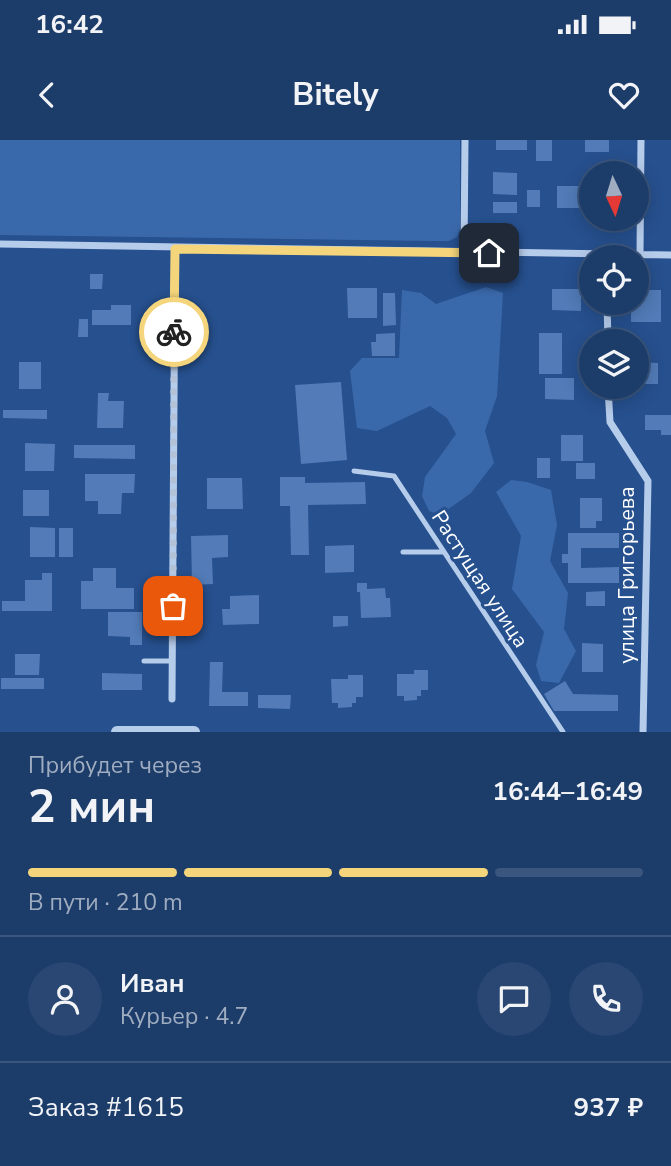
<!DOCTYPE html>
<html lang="ru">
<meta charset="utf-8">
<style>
:root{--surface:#1c3c6a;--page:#294772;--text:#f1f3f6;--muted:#a0adc1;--line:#3a567e;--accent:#f4d57b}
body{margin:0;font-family:"Nunito Sans",sans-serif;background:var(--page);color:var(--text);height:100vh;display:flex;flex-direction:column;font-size:26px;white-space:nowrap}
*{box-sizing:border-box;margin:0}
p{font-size:23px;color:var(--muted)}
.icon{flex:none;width:38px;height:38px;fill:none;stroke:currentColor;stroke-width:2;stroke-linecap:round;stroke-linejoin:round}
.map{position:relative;height:592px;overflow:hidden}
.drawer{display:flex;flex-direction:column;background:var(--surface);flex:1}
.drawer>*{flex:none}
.needle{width:46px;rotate:176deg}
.controls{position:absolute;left:579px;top:21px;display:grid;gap:14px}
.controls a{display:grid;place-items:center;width:70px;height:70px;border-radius:50%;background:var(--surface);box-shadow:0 4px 18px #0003,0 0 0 2px var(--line);font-size:35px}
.pin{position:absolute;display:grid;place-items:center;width:60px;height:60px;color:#fff;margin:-30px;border-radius:14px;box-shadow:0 4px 10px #0006}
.courier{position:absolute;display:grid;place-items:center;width:70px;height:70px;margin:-35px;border:5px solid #f4d57b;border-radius:50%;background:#fff;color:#222;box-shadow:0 2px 9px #0007}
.summary em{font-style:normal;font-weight:700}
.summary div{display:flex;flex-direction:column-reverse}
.summary{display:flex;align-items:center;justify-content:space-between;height:119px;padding:0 28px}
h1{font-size:46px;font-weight:700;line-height:52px}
.bar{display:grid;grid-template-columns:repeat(4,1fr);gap:10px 7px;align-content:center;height:84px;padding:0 28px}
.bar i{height:9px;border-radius:5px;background:var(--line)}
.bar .selected{background:var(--accent)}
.bar p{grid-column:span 4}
.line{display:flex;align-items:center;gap:18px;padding:0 28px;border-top:2px solid var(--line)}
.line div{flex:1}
.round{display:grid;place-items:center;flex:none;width:74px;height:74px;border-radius:37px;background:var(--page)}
.status{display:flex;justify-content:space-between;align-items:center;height:49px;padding:0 35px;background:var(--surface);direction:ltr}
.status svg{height:19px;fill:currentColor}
header{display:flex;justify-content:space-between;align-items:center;height:91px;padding:0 28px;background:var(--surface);font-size:32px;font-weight:700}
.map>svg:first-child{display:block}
</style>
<div class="status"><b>16:42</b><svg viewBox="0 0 49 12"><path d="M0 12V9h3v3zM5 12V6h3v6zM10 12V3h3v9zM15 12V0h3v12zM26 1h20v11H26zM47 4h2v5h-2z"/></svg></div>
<header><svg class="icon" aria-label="back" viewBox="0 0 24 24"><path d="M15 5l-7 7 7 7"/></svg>Bitely<svg class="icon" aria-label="heart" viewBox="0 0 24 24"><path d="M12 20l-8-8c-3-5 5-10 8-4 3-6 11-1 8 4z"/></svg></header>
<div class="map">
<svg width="671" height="592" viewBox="0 0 671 592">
<rect width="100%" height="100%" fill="#26508e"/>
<path fill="#3a69ab" d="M0,0H460V89L457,97L449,101H435L0,95Z
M486,147L503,153L497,256L485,291L494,323L471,353L440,375L429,371L422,356L425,337L456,294L447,278L430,266L377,291L357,288L350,231L362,218H399L402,150L421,153L436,164Z
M511,340L527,342L551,350L557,385L550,421L568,453L564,489L576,511L559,543L541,541L536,525L544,492L512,449L521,396L496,352Z"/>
<path fill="#527bb7" d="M496,0H527V10H496Z
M536,0H552V21H536Z
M585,0H609V12H585Z
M493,32L517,33V55L493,54Z
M557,46H587V68H557Z
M527,50H540V67H527Z
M493,62H517V73H493Z
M90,134H103L102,149H90Z
M347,148H377V178H348Z
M552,149H581V171L552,170Z
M637,150H661V182H631V163H637Z
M383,153H395L396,185L383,186Z
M111,165H131V185H92V170H111Z
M79,179H88V197H78Z
M395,193V216H372L371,202H376V194Z
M539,193H562V234H539Z
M19,222H41V249H19Z
M637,222L658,223V244H637Z
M545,238H574V260L545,259Z
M341,242L347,320L301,324L295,245Z
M98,253H109L108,261H124L123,288H97Z
M3,270H47V279L3,278Z
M645,275H671V295H661V290H645Z
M561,295H583V321H561Z
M25,303L55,304L54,331H25Z
M74,305H135V319L74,318Z
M537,318H550V338H537Z
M576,323H595V339H576Z
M85,334H135L134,353H122L121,374H98V361H85Z
M280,337H305V343L365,342L366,364L308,365L309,415H291L290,366H280Z
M207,338H242L243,369H207Z
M23,350H49V376H23Z
M580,358H602V381H596V388H580Z
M30,387L55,388V417H30Z
M59,388H73V417H59Z
M568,393H619V408H581V428L619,427V443H568V423H562V414H568Z
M228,395V417L212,418L213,444L192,445L191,396Z
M354,405V432L325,433V406Z
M93,428H116V448H134V469H81V441H93Z
M42,433H52V471H2V461H25V440H42Z
M357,443H367V449L385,448L386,458H390L391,477L361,478L360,452H357Z
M605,451V466H586V452Z
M259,455V484L223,485L222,469H230V456Z
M108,472H142V505H130V497L108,496Z
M333,476H348V486L333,487Z
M582,503L603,504V532H582Z
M15,514H40L39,535H15Z
M210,522H223L222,552H248V566H209Z
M414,530H428V550H421V556H417V560L404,561V556H397V534H414Z
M102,533L142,534V550H102Z
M348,535H363V557H356V563H352V567L338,568V563H332L331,539H348Z
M1,538H44V549H1Z
M565,541L573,554L618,555V571H554L544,554Z
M258,555H291L290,569L258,568Z"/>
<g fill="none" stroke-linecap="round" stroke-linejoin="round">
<path stroke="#b6cceb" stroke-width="5" d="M354,331L394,336L563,592
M403,412H443
M144,521H172"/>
<path stroke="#b6cceb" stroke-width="7" d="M0,104L671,115
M464,112L465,0
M640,115L641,0
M607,163L608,201
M608,247L610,282L648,341L643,592
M172,559L175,109"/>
<path stroke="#b6cceb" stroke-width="12" d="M117,592H194"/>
</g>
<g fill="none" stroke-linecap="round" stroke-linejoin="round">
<path stroke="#b3c2d7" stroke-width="7" stroke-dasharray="0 12.6" d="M173,466L174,192"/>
<path stroke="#f4d57b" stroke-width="9" d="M174,192L175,109L489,113"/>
</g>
<g text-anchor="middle" stroke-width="6" stroke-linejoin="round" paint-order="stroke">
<g font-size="21" fill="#fff" stroke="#26508e">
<text transform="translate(627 435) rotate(-90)" y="7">улица Григорьева</text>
<text transform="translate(480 439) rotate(57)" y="7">Растущая улица</text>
</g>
</g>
</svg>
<div class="controls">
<a><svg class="needle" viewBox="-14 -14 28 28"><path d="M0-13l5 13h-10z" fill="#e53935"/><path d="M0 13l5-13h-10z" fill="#a0adc1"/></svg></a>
<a><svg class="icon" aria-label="locate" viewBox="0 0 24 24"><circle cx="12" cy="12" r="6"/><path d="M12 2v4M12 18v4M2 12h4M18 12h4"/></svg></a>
<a><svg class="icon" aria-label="layers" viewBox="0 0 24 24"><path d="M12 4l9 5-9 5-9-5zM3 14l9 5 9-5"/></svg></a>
</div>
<div class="pin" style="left:173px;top:466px;background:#ea580c"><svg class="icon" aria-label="bag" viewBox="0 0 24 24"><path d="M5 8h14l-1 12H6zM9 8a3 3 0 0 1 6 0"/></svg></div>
<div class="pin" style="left:489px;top:113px;background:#1f2937"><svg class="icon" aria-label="home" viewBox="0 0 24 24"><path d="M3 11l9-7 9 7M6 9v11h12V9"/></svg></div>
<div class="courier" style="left:174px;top:192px"><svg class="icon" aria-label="bike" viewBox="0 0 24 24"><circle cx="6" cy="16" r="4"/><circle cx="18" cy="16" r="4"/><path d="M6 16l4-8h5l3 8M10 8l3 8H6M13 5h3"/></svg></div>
</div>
<section class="drawer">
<div class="summary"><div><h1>2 мин</h1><p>Прибудет через</p></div><em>16:44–16:49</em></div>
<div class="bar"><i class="selected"></i><i class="selected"></i><i class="selected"></i><i></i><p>В пути · 210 m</p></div>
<div class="line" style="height:126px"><a class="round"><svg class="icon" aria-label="person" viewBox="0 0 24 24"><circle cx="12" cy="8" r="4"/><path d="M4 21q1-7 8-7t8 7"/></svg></a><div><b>Иван</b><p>Курьер · 4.7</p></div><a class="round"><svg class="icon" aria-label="chat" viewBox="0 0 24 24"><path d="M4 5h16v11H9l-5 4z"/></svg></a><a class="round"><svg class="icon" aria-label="phone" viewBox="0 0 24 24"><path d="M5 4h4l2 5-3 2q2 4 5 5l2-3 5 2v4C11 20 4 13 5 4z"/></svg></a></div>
<div class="line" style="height:91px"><div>Заказ #1615</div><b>937 ₽</b></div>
</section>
